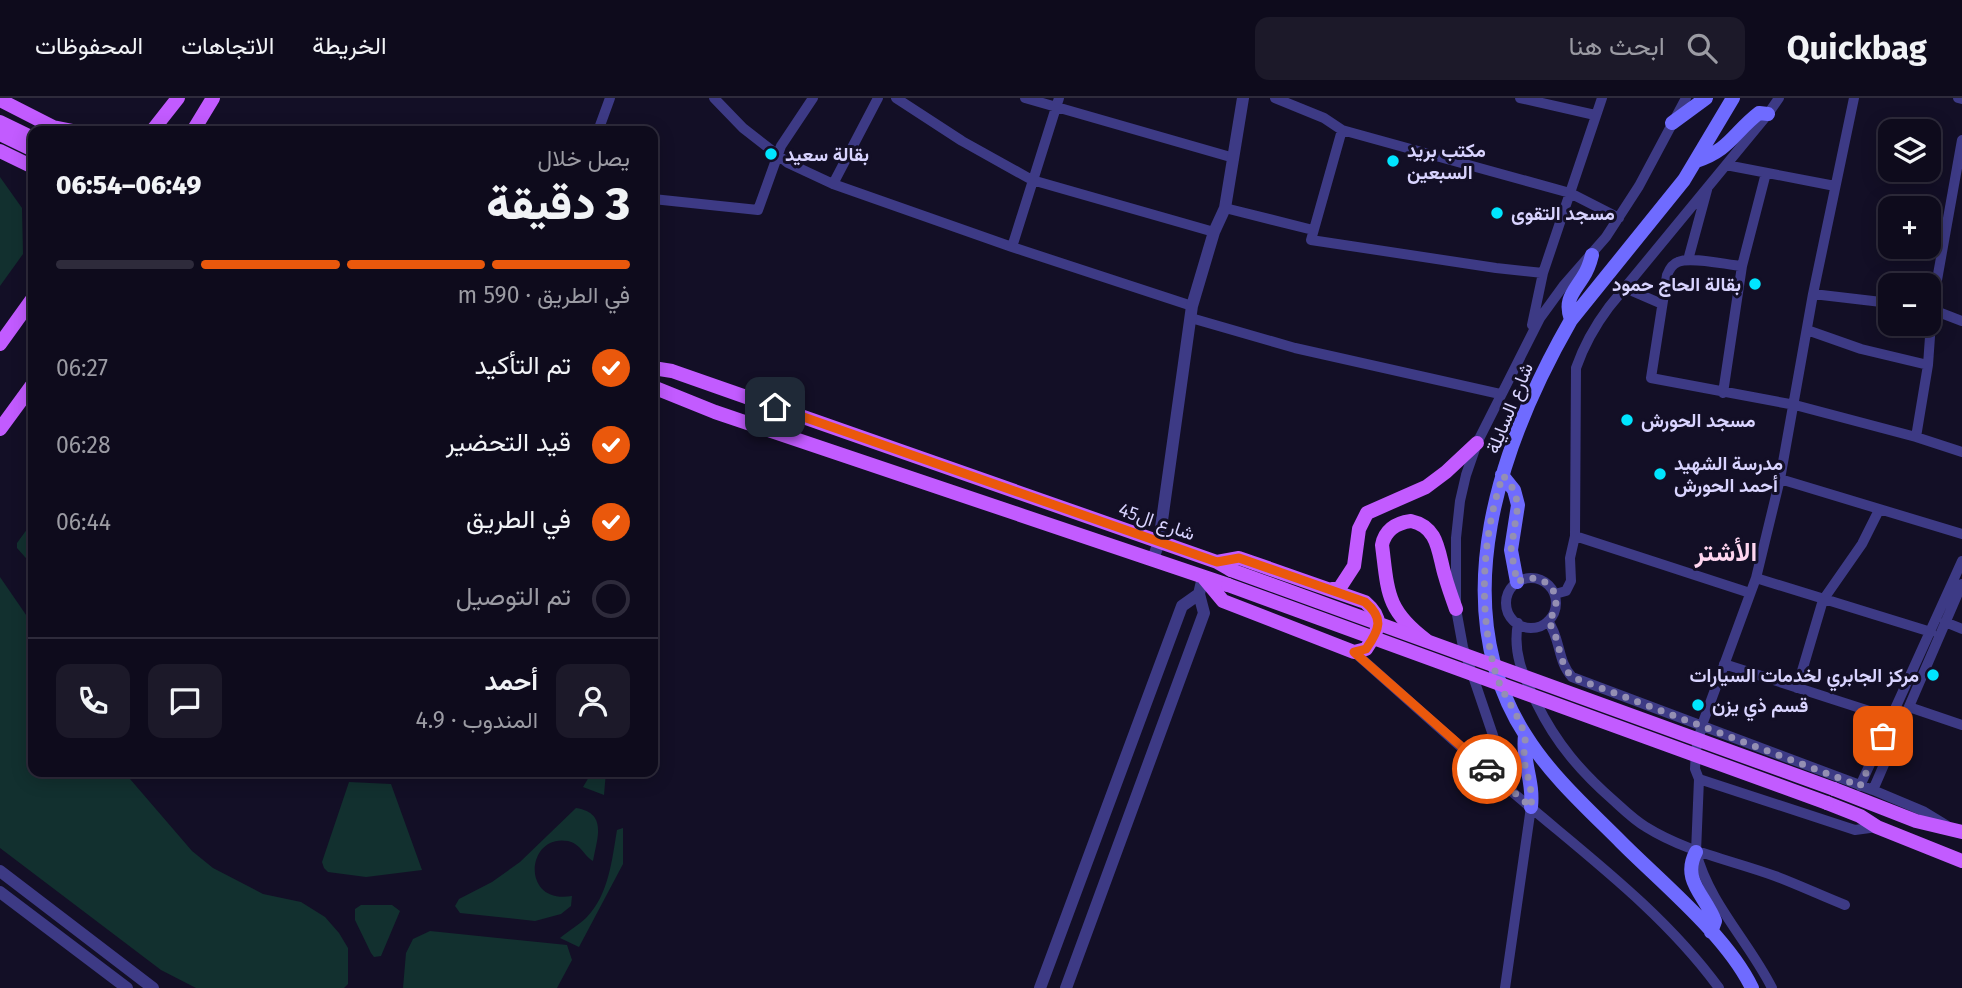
<!DOCTYPE html>
<html lang="ar">
<meta charset="utf-8">
<style>
:root{--surface:#0e0b1c;--page:#1c1929;--text:#f1f3f6;--muted:#9b9ba3;--line:#2e2b3b;--accent:#ea580c}
body{margin:0;font-family:"Fira Sans",Vazirmatn,sans-serif;background:var(--page);color:var(--text);direction:rtl;height:100vh;display:flex;flex-direction:column;font-size:26px;white-space:nowrap}
*{box-sizing:border-box;margin:0}
p{font-size:23px;color:var(--muted)}
.icon{flex:none;width:38px;height:38px;fill:none;stroke:currentColor;stroke-width:2;stroke-linecap:round;stroke-linejoin:round}
.map{position:relative;flex:1;overflow:hidden;direction:ltr}
.sheet{position:absolute;left:28px;top:28px;width:630px;height:651px;display:flex;flex-direction:column;background:var(--surface);border-radius:14px;box-shadow:0 4px 18px #0003,0 0 0 2px var(--line);direction:rtl}
.sheet>*{flex:none}
.tools{position:absolute;left:1878px;top:21px;display:grid;gap:14px}
.tools a{display:grid;place-items:center;width:63px;height:63px;border-radius:14px;background:var(--surface);box-shadow:0 4px 18px #0003,0 0 0 2px var(--line);font-size:35px}
.pin{position:absolute;display:grid;place-items:center;width:60px;height:60px;color:#fff;margin:-30px;border-radius:14px;box-shadow:0 4px 10px #0006}
.courier{position:absolute;display:grid;place-items:center;width:70px;height:70px;margin:-35px;border:5px solid #ea580c;border-radius:50%;background:#fff;color:#222;box-shadow:0 2px 9px #0007}
.summary em{font-style:normal;font-weight:800}
.summary div{display:flex;flex-direction:column-reverse}
.summary{display:flex;align-items:center;justify-content:space-between;height:119px;padding:0 28px}
h1{font-size:46px;font-weight:800;line-height:52px}
.bar{display:grid;grid-template-columns:repeat(4,1fr);gap:10px 7px;align-content:center;height:84px;padding:0 28px}
.bar i{height:9px;border-radius:5px;background:var(--line)}
.bar .current{background:var(--accent)}
.bar p{grid-column:span 4}
.line{display:flex;align-items:center;gap:18px;padding:0 28px;border-top:2px solid var(--line)}
.line div{flex:1}
.round{display:grid;place-items:center;flex:none;width:74px;height:74px;border-radius:14px;background:var(--page)}
ol{padding:0 28px;list-style:none}
li{display:flex;align-items:center;gap:21px;height:77px}
li p{margin-inline-start:auto}
li .icon{padding:7px;border-radius:50%;background:var(--accent);color:#fff;stroke-width:4}
li:last-child{color:var(--muted)}
li i{width:38px;height:38px;border:4px solid var(--line);border-radius:50%}
header{display:flex;align-items:center;gap:42px;box-sizing:border-box;height:98px;padding:0 35px;background:var(--surface);border-bottom:2px solid var(--line)}
header strong{font-size:33px}
nav{display:flex;gap:38px;margin-inline-start:auto;font-size:24px}
.search{width:490px;height:63px;background:var(--page);display:flex;align-items:center;gap:18px;box-sizing:border-box;padding:0 24px;border-radius:14px;color:var(--muted);font-size:26px}
.map>svg:first-child{display:block}
</style>
<header>
<strong>Quickbag</strong>
<div class="search"><svg class="icon" aria-label="search" viewBox="0 0 24 24"><circle cx="10" cy="10" r="6"/><path d="M15 15l6 6"/></svg>ابحث هنا</div>
<nav><a>الخريطة</a><a>الاتجاهات</a><a>المحفوظات</a></nav>
</header>
<div class="map">
<svg width="1962" height="890" viewBox="0 0 1962 890">
<rect width="100%" height="100%" fill="#130f26"/>
<path fill="#12302f" d="M0,79L22,110L23,156L0,188Z
M33,423V468L17,450V445Z
M0,479L33,527V674H124L192,753L213,770L263,796L301,804L325,819L339,835L348,850V886L344,890H196L161,872L0,750Z
M592,674H606L604,697L583,689Z
M349,684L391,686L422,772L366,779L328,774L324,770L322,764Z
M576,710C608,715 597,740 593,763C584,758 581,746 568,743C526,735 520,807 572,798L571,808L561,816L535,823L460,815L455,808L459,801L492,784L520,764Z
M623,730V766L579,849L560,840C568,833 579,827 586,820C609,797 612,761 617,732Z
M361,807H392L400,813L381,858L374,859L371,855L355,822V811Z
M430,833L567,847L572,862L557,890H403L406,855L413,841Z"/>
<g fill="none" stroke-linecap="round" stroke-linejoin="round">
<path stroke="#3d3a85" stroke-width="10" d="M714,0L743,30L788,65L833,86L1012,149L1192,208
M896,0L962,43L1032,82L1214,134
M1025,0L1234,60
M1275,0L1324,20L1342,32L1570,95L1619,120
M1520,0L1595,17
M1958,0L1962,1
M1342,32L1311,142L1496,170L1543,175
M598,33L610,0
M1726,67L1835,88
M833,86L878,0
M653,101L758,112L781,48L813,0
M1225,110L1313,132
M1012,149L1059,0
M1688,162L1707,92
M1742,168C1727,167 1691,158 1678,164C1672,166 1669,172 1667,177L1651,280L1795,307L1916,339L1962,354
M1625,190L1662,206
M1813,196L1890,205
M1928,210L1962,223
M1191,220L1295,250L1500,296
M1532,227L1543,175L1602,0
M1807,232L1861,251L1928,267
M1723,295L1742,168L1766,75
M1916,339L1928,267L1932,210L1962,42
M1780,381L1962,436
M1575,438L1750,495
M1756,480L1931,534
M1506 505a25 25 0 1 1 50 0a25 25 0 1 1-50 0Z
M1555,496L1566,493L1571,483L1570,460L1575,438L1576,270C1584,247 1594,229 1609,209L1768,16L1779,0
M1548,523C1561,541 1557,563 1572,579L1873,692L1923,713L1946,727
M1945,524L1962,531
M1518,525C1512,556 1524,579 1537,606C1556,645 1581,674 1613,702C1623,711 1634,722 1646,729C1686,754 1731,762 1775,778C1799,787 1822,798 1845,807
M1354,554C1406,600 1458,647 1510,692C1582,754 1662,812 1719,890
M1724,566L1891,620
M1797,590L1823,502L1862,446L1879,412
M1909,609L1962,627
M1699,681L1855,732L1877,729
M1860,688L1962,463
M1873,692L1962,486
M1512,693L1463,549L1456,511V440L1460,403L1466,377L1477,345L1540,220L1564,187L1606,139L1639,88L1686,0
M1505,890L1531,709
M1772,890C1749,844 1709,805 1696,754L1699,681L1695,671L1696,652L1702,627L1756,480L1780,381L1813,196L1854,0"/>
<path stroke="#3d3a85" stroke-width="12" d="M1153,461L1159,444L1192,208L1214,134L1225,110L1243,0
M0,773L153,890
M0,794L127,890
M1040,890L1182,508L1199,496
M1066,890L1204,515L1199,496L1203,479"/>
<path stroke="#6f6bff" stroke-width="14" d="M1733,0L1684,82L1571,222C1501,344 1442,508 1526,638C1551,678 1588,711 1621,744C1663,786 1727,838 1752,890
M1672,25L1706,0
M1696,63C1730,52 1734,34 1759,15L1768,16
M1571,222C1564,202 1573,195 1583,179C1587,173 1590,165 1592,157
M1502,377L1514,392L1518,407L1511,452L1517,484
M1525,637C1522,665 1534,682 1531,709
M1696,754C1681,782 1705,797 1715,823L1711,834"/>
<path stroke="#c25bff" stroke-width="14" d="M0,2L53,29L73,33
M0,24L33,40
M152,33L178,0
M193,33L213,0
M0,36L33,52
M0,53L33,69
M0,246L33,200
M653,270L672,273L1217,464L1231,472
M653,289L715,314L1228,487
M0,331L33,286
M1203,479L1223,503L1354,554L1366,551C1380,531 1384,520 1365,504L1239,460L1217,464
M1332,491H1339L1354,468L1359,431L1367,415L1426,389L1446,374L1477,345
M1426,542C1386,512 1388,494 1382,447C1385,432 1396,425 1411,423C1439,429 1438,455 1445,478C1448,489 1452,500 1456,511
M1834,691L1916,723L1962,734
M1827,705L1860,718L1877,729L1962,763"/>
<path stroke="#c25bff" stroke-width="14" d="M1231,472L1834,691
M1228,487L1827,705"/>
</g>
<g fill="none" stroke-linecap="round" stroke-linejoin="round">
<path stroke="#948fb3" stroke-width="7" stroke-dasharray="0 12.6" d="M1487,671L1531,709C1533,691 1527,679 1524,662C1523,653 1527,643 1524,635C1517,613 1501,595 1495,573C1478,510 1482,438 1503,377L1514,392L1518,407L1511,452L1517,484C1545,470 1569,499 1548,523C1561,541 1557,563 1572,579L1860,688L1883,638"/>
<path stroke="#ea580c" stroke-width="9" d="M775,309L1217,464L1239,460L1365,504C1384,520 1380,531 1366,551L1354,554L1487,671"/>
</g>
<g fill="#00e5ff" stroke="#130f26" stroke-width="2.5">
<circle cx="771" cy="56" r="7"/>
<circle cx="1393" cy="63" r="7"/>
<circle cx="1497" cy="115" r="7"/>
<circle cx="1755" cy="186" r="7"/>
<circle cx="1627" cy="322" r="7"/>
<circle cx="1660" cy="376" r="7"/>
<circle cx="1933" cy="577" r="7"/>
<circle cx="1698" cy="607" r="7"/>
</g>
<g text-anchor="middle" stroke-width="6" stroke-linejoin="round" paint-order="stroke">
<g font-size="19" font-weight="bold" fill="#d9d4ff" stroke="#130f26" text-anchor="start">
<text x="1407" y="59">مكتب بريد<tspan x="1407" dy="22">السبعين</tspan></text>
<text x="785" y="63">بقالة سعيد</text>
<text x="1511" y="122">مسجد التقوى</text>
<text x="1741" y="193" text-anchor="end">بقالة الحاج حمود</text>
<text x="1641" y="329">مسجد الحورش</text>
<text x="1674" y="372">مدرسة الشهيد<tspan x="1674" dy="22">أحمد الحورش</tspan></text>
<text x="1919" y="584" text-anchor="end">مركز الجابري لخدمات السيارات</text>
<text x="1712" y="614">قسم ذي يزن</text>
</g>
<g font-size="19" fill="#d9d4ff" stroke="#130f26">
<text transform="translate(1509 310) rotate(-68)" y="7">شارع السايلة</text>
<text transform="translate(1157 423) rotate(19)" y="7">شارع ال45</text>
</g>
<g font-size="26" font-weight="bold" fill="#ffd6f0" stroke="#130f26">
<text x="1726" y="463">الأشتر</text>
</g>
</g>
</svg>
<div class="tools">
<a><svg class="icon" aria-label="layers" viewBox="0 0 24 24"><path d="M12 4l9 5-9 5-9-5zM3 14l9 5 9-5"/></svg></a>
<a>+</a>
<a>−</a>
</div>
<div class="pin" style="left:1883px;top:638px;background:#ea580c"><svg class="icon" aria-label="bag" viewBox="0 0 24 24"><path d="M5 8h14l-1 12H6zM9 8a3 3 0 0 1 6 0"/></svg></div>
<div class="pin" style="left:775px;top:309px;background:#1f2937"><svg class="icon" aria-label="home" viewBox="0 0 24 24"><path d="M3 11l9-7 9 7M6 9v11h12V9"/></svg></div>
<div class="courier" style="left:1487px;top:671px"><svg class="icon" aria-label="car" viewBox="0 0 24 24"><path d="M5 17H2v-5l4-1 3-4h7l3 4 3 1v5h-3M9 17h6M6 11h13"/><circle cx="7" cy="17" r="2"/><circle cx="17" cy="17" r="2"/></svg></div>
<section class="sheet">
<div class="summary"><div><h1>3 دقيقة</h1><p>يصل خلال</p></div><em>06:49–06:54</em></div>
<div class="bar"><i class="current"></i><i class="current"></i><i class="current"></i><i></i><p>في الطريق · 590 m</p></div>
<ol>
<li><svg class="icon" aria-label="check" viewBox="0 0 24 24"><path d="M5 12l5 5 9-10"/></svg>تم التأكيد<p>06:27</p></li>
<li><svg class="icon" aria-label="check" viewBox="0 0 24 24"><path d="M5 12l5 5 9-10"/></svg>قيد التحضير<p>06:28</p></li>
<li><svg class="icon" aria-label="check" viewBox="0 0 24 24"><path d="M5 12l5 5 9-10"/></svg>في الطريق<p>06:44</p></li>
<li><i></i>تم التوصيل</li>
</ol>
<div class="line" style="height:126px"><a class="round"><svg class="icon" aria-label="person" viewBox="0 0 24 24"><circle cx="12" cy="8" r="4"/><path d="M4 21q1-7 8-7t8 7"/></svg></a><div><b>أحمد</b><p>المندوب · 4.9</p></div><a class="round"><svg class="icon" aria-label="chat" viewBox="0 0 24 24"><path d="M4 5h16v11H9l-5 4z"/></svg></a><a class="round"><svg class="icon" aria-label="phone" viewBox="0 0 24 24"><path d="M5 4h4l2 5-3 2q2 4 5 5l2-3 5 2v4C11 20 4 13 5 4z"/></svg></a></div>
</section>
</div>
